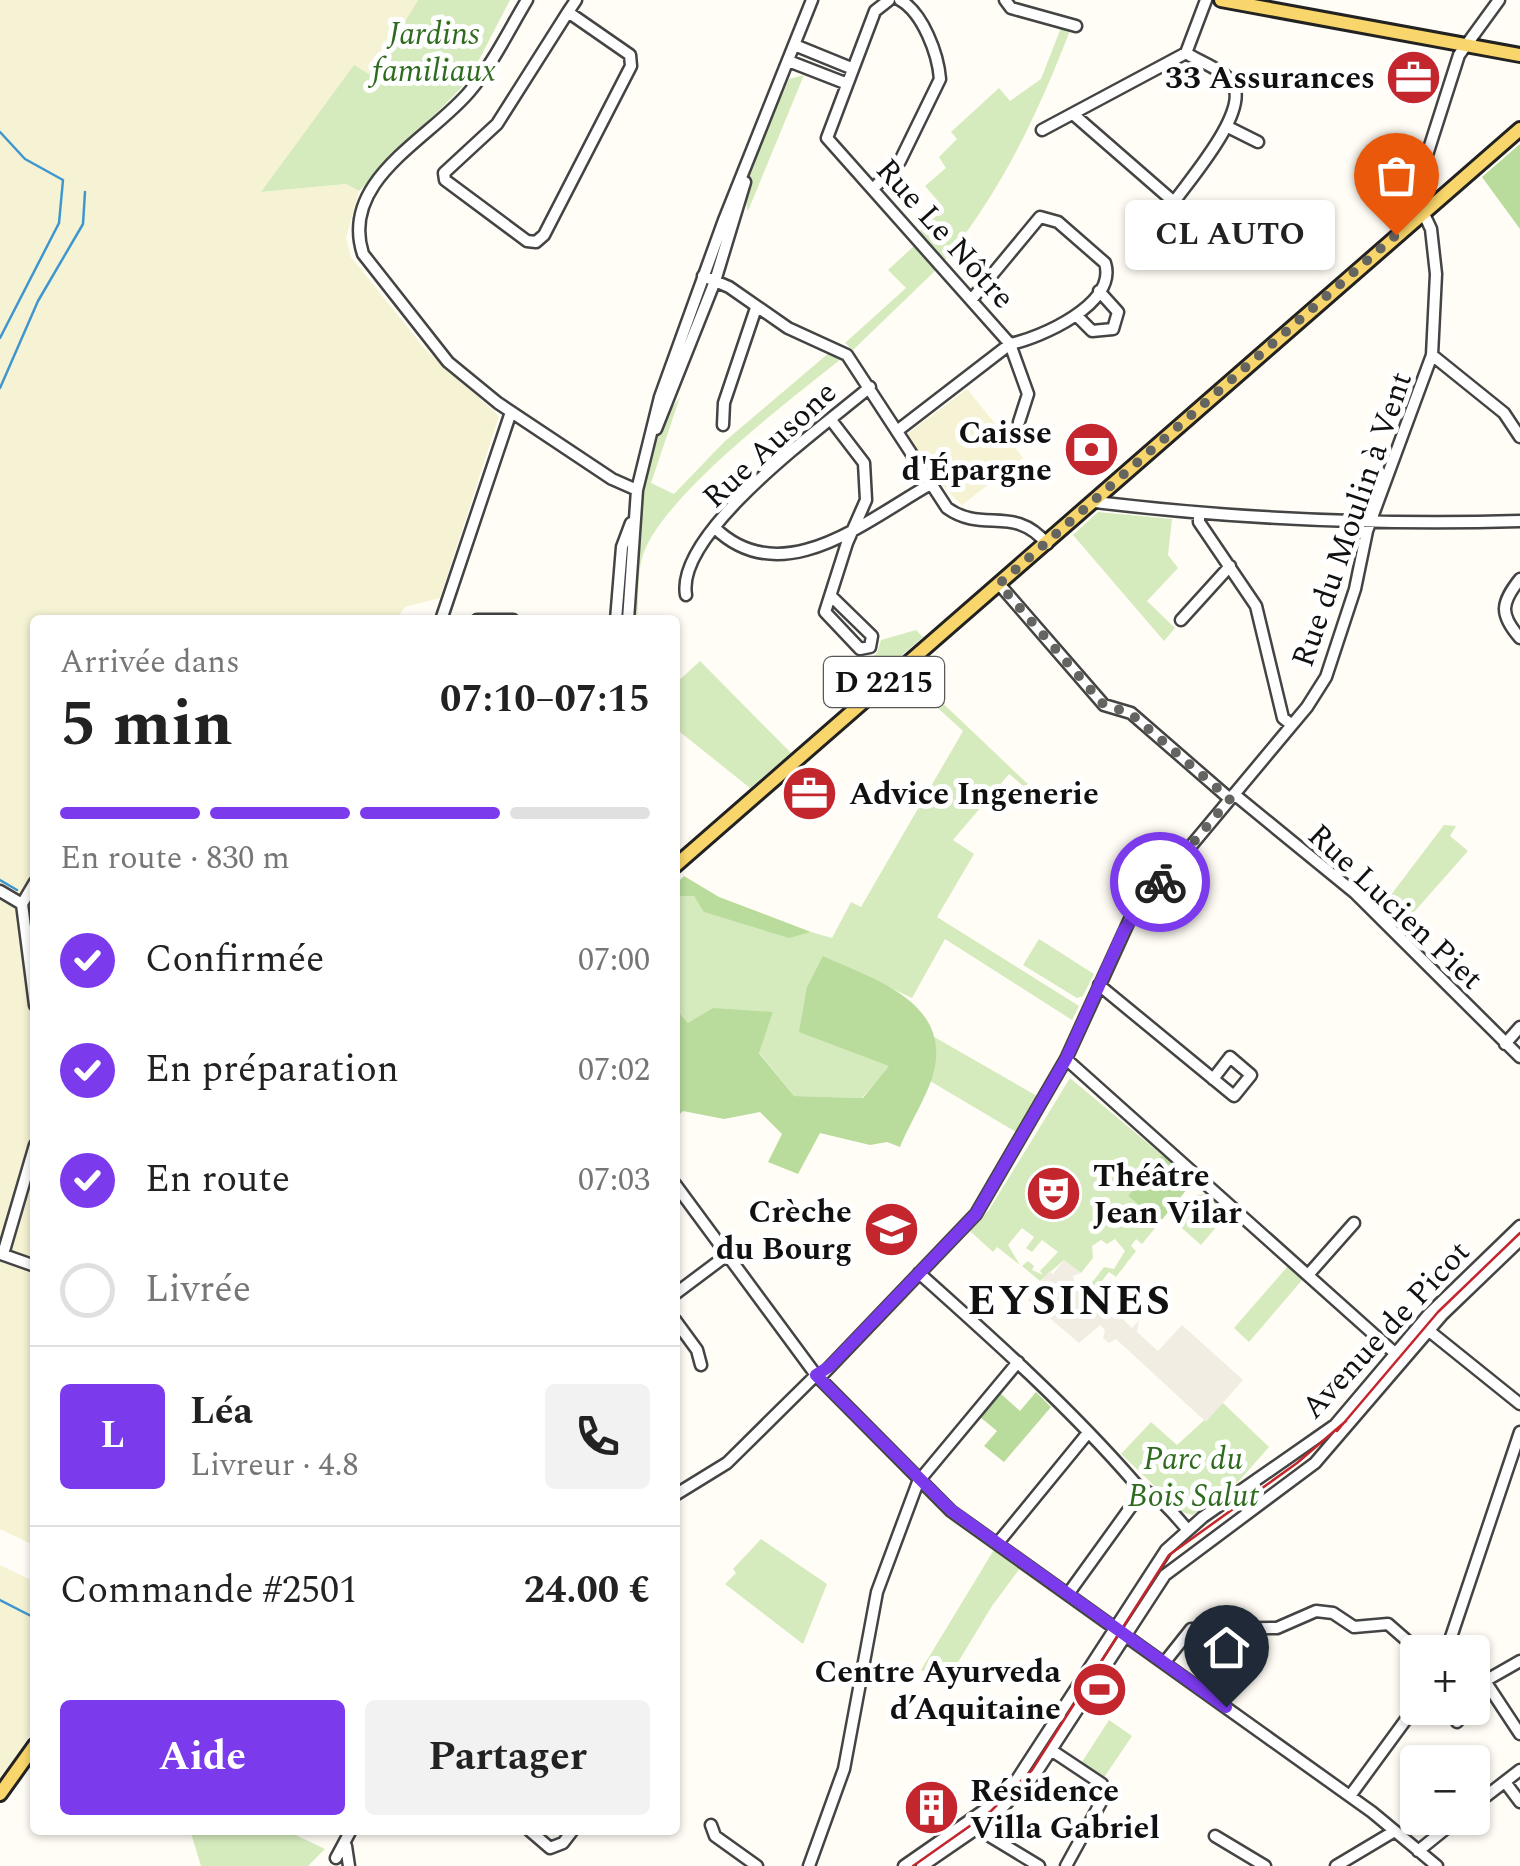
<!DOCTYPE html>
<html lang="fr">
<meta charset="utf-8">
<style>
:root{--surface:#fff;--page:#f2f2f2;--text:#222;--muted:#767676;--line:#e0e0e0;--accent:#7c3aed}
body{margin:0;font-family:Spectral,serif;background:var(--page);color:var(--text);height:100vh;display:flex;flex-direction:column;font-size:38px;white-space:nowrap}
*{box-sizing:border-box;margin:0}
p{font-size:32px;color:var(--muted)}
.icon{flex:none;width:55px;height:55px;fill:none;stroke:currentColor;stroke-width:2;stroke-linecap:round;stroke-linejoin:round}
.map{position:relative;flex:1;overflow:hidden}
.panel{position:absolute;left:30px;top:615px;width:650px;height:1220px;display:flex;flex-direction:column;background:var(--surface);border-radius:10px;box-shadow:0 2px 8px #0004}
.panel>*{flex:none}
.buttons{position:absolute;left:1400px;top:1635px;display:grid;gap:20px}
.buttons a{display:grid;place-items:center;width:90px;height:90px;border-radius:10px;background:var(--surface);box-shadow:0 2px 8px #0004;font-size:50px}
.pin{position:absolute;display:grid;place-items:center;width:85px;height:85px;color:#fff;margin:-102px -42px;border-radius:50% 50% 50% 0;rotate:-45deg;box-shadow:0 0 10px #0007}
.pin .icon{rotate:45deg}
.courier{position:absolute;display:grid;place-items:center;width:100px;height:100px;margin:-50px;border:8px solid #7c3aed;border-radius:50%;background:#fff;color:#222;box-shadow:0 2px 12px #0007}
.bubble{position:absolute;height:70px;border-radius:10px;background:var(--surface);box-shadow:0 2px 8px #0004;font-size:32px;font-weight:700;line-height:70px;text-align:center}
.summary em{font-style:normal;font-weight:700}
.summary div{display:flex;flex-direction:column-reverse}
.summary{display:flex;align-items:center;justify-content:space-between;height:170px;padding:0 30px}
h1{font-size:65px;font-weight:700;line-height:75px}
.bar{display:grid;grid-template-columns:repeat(4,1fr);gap:15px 10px;align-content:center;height:120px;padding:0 30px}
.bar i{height:12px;border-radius:8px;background:var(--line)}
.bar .selected{background:var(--accent)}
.bar p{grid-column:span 4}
.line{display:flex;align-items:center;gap:25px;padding:0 30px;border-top:2px solid var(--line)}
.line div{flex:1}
.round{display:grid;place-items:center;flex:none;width:105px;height:105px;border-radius:10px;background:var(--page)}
ol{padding:0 30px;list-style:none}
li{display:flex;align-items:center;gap:30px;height:110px}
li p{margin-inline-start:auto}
li .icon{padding:10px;border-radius:50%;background:var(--accent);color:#fff;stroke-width:4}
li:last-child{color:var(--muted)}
li i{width:55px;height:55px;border:5px solid var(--line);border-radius:50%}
.cta{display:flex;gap:20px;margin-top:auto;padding:20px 30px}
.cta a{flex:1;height:115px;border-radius:10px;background:var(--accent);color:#fff;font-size:40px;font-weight:700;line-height:115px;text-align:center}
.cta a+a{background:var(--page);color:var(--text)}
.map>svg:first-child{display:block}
</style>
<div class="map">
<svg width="1520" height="1866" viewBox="0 0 1520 1866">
<rect width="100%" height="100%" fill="#fffdf5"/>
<path fill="#f6f3d4" d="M0,0H418L372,76L354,66L262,192L346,184L359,191L346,238L351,257L426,350L499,416L440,598L405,607L395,620H35V1546L0,1529Z
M967,389L1023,458L962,505L937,481L907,434Z
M0,1565L35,1582V1728L0,1779Z"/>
<path fill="#d5ebbd" d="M418,0H510L468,81L359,191L346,184L261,192L354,65L372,76Z
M1062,25L1071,28C1038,113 1003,189 945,260L919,232L943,207L925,186L946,168L939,157L957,139L951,132L999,88L1010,101L1041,79Z
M804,75L748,211C737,182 777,108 789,79Z
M914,246L937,269L853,350L845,343L906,288L888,270Z
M830,352L842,358C793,398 658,499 642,558C637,577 639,601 637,620H632C637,547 632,459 680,397L651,483L674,494L724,442Z
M1098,512L1172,519L1168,555L1178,568L1147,601L1175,628L1164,641L1073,535Z
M916,630L923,637L854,697L839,684L877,653L881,640Z
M700,661L791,753L750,788L675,728V684Z
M913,675L1031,787L1028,790L1009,774L953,840L974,854L937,917L1079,1006L1072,1020L945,939L912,998L823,956L901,1018L1037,1096L1016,1132L930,1081L890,1067L862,1098L794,1096L759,1052L773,1012L688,1023L675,1008V896H694L705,912L789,937L811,932L832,938L851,902L861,907L963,731L907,680Z
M1444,825L1456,826L1450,836L1468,851L1407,920L1387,900Z
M1039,939L1094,974L1083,996L1077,998L1023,965Z
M1070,1078L1162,1155L1128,1196L1160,1222L1142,1244L1136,1239L1131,1246L1136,1251L1116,1277L1109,1272L1097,1287L1102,1293L1100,1296L1090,1285L1104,1267L1114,1269L1125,1251L1115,1239L1107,1244L1101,1240L1092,1246L1093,1258L1081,1273L1064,1260L1040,1281L1022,1266L1028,1261L1034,1266L1032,1270L1043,1275L1040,1271L1058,1252L1042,1240L1032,1252L1026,1248L1034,1237L1022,1228L1008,1245L1020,1265L997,1247L993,1252L970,1231L989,1210Z
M1207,1194L1228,1213L1201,1245L1174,1221L1196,1195Z
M1288,1266L1303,1279L1249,1342L1234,1328Z
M1223,1403L1269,1447L1231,1490L1193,1515L1182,1512L1121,1454L1151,1422L1177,1445Z
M761,1539L827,1584L803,1644L725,1584L736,1573L733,1569Z
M995,1548L1021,1567L992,1606L946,1682L921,1670Z
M1109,1720L1132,1736L1103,1779L1080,1765Z
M190,1830H285L325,1849L308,1866H201Z"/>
<path fill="#b9dc9c" d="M1520,144V229L1482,177Z
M684,876L719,897L811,932L789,938L704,912L694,896H675V885Z
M823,956C875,980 953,1002 933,1075C927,1096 909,1125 900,1147L887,1142L870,1145L820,1133L798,1174L768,1162L782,1134L760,1112L724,1119L683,1111L675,1119V1008L688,1023L713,1008L773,1012L759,1053L794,1096L863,1098L889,1066L799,1032L807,987Z
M1162,1155L1190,1179L1188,1188L1160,1222L1128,1196Z
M1036,1392L1051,1407L1004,1462L984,1446L997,1431L980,1417L1000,1393L1020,1411Z"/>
<path fill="#f1ede2" d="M1064,1260L1081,1273L1073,1276L1075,1288L1093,1291L1132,1328L1139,1320L1137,1332L1158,1351L1182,1325L1243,1380L1206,1422L1116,1339L1109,1343L1103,1338L1105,1330L1100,1325L1079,1343L1028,1300L1049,1271L1053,1274Z"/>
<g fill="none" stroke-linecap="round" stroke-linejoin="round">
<path stroke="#3f96cf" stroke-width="2.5" d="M0,132L25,159L63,180L59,223L0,338
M0,388L38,301L83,224L85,192
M0,880L17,890
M33,910L35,921
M0,1600L35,1618"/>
<defs>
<path id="minor" d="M527,0C509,30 492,65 470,91C430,139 339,180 363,254L448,362L498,403L612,479L637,490
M889,0L875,11L827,138L1010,344L897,431
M1005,0L1011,8L1076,26
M568,12L630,55L631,66L544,235L536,242L527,241L445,180L444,173L497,124L568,12L576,0
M797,46L851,68
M791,62L845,83
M1073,114L1174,202L1179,213L1193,224
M1228,127L1258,142
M1042,130L1186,53L1206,0
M873,189L900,161L940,79C938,54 923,13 900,0
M1174,202C1190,179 1249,112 1233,84C1226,71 1198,61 1186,53
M703,276L729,287L788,328L847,355L947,508C983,534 1014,504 1047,544
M972,299L1040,217L1058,222L1105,263C1118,304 1040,338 1010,344L1028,394L1019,422
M1076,315L1092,331L1113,329L1118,312L1099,291
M1432,355L1504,413L1520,437
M723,425L724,403L756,308
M656,429L715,281L745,182
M1095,502C1236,519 1378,525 1520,521
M1199,515V522L1256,606L1283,718L1292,725
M715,528C782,593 867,520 929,485
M1520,579C1501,603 1499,614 1520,638
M999,584L1104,705L1131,713L1230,799
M686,595C675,532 824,426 870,387
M831,596L872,636L870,647L860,649L825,612L847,543L866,500L864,463L831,420
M441,620L511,412
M477,620H513
M616,620L622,547L631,523
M628,620L637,490L660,397L724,220L812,0
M1181,620L1230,566
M1234,794L1355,893L1520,1057
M0,891L22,904L35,1005
M22,904L35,882
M1099,985L1234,1096L1251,1075L1230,1057L1213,1079
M1505,1044L1520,1027
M1066,1059L1397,1355
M675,1184L816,1375L951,1511L1372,1812L1437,1866
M1,1254L35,1266
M3,1254L35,1145
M919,1273C994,1340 1070,1408 1135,1483C1141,1490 1147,1491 1154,1496C1167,1504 1177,1518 1187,1529
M1308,1275L1354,1223
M675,1294L727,1255
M675,1320L697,1350L701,1365
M1423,1326L1520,1404
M675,1495L727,1463L816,1375L823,1374L976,1214L1066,1059L1130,919L1307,707L1326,677L1355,589L1367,531L1432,355L1436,274L1431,229L1423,212L1426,158L1459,55L1499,0
M997,1544L1087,1434
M1068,1594L1143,1490
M1446,1652L1520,1432
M1164,1663L1191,1629L1277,1628L1316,1611L1333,1613L1354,1627L1388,1624L1420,1652
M1472,1672L1485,1681L1520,1734
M1485,1681L1520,1661
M1472,1701L1485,1681
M1457,1722L1467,1708
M1051,1750L1102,1784L1106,1793L1066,1866
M1505,1782L1520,1802
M1350,1796L1418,1703
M1472,1807L1520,1770
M978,1821L983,1832L1039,1866
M711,1825L715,1836L757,1866
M529,1830L550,1848L563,1843L573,1830
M1215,1836L1265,1866
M346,1846L349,1866
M1418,1851L1459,1818
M336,1858L351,1830
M809,1866L844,1769L877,1592L918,1482L1018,1362
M904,1866L986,1809L1016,1781L1166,1550L1203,1517L1335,1425L1429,1314L1520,1226
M922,1866L992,1818L1036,1773L1165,1575L1315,1463L1442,1315L1520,1240
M1336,1866L1393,1832"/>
<path id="major" d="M1221,0L1520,55
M675,866L1520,129
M0,1794L35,1745"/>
</defs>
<use href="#minor" stroke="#444" stroke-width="15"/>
<use href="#major" stroke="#222" stroke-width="18"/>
<use href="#minor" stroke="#fff" stroke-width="10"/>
<use href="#major" stroke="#f9d66b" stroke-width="12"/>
<path stroke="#c4262e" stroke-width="2.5" d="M1337,1431L1438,1312L1520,1233
M913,1866L991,1811L1032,1770L1169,1555L1297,1463L1346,1421"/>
</g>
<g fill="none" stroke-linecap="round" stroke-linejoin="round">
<path stroke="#646461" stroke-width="10" stroke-dasharray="0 18" d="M1160,882L1230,799L1130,713L1104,705L999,584L1396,235"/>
<path stroke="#7c3aed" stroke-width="12" d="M1160,882L1124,930L1066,1059L976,1214L830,1366L816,1375L951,1510L1226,1707"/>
</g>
<defs>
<symbol id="office-disc" viewBox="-11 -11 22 22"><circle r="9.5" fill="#c4262e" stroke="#fff"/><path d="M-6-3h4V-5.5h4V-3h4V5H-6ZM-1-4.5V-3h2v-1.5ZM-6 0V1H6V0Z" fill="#fff"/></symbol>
<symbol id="bank-disc" viewBox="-11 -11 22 22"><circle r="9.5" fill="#c4262e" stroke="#fff"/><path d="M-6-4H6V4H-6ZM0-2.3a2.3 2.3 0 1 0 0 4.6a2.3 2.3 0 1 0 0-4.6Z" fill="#fff"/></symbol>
<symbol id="theatre-disc" viewBox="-11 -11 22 22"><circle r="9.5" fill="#c4262e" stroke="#fff"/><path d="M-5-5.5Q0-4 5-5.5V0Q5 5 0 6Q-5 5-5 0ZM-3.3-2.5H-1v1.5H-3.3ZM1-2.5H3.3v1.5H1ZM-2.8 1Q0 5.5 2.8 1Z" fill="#fff"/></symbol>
<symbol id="school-disc" viewBox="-11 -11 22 22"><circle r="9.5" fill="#c4262e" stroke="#fff"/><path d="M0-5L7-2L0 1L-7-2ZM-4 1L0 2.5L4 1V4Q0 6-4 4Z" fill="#fff"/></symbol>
<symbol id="stadium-disc" viewBox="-11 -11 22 22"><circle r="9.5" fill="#c4262e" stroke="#fff"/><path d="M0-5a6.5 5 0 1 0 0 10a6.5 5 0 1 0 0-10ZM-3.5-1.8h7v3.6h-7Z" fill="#fff"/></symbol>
<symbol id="building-disc" viewBox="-11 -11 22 22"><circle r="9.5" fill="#c4262e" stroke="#fff"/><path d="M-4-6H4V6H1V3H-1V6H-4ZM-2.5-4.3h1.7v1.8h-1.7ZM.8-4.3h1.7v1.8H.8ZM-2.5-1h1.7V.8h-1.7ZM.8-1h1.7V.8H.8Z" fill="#fff"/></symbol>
</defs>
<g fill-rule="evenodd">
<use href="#office-disc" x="1382" y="46" width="63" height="63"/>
<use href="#bank-disc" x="1060" y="418" width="63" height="63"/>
<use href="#office-disc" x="778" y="762" width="63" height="63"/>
<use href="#theatre-disc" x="1022" y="1162" width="63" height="63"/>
<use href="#school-disc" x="860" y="1198" width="63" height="63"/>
<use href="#stadium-disc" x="1068" y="1658" width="63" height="63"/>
<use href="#building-disc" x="900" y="1776" width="63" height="63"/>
</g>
<g text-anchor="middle" stroke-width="10" stroke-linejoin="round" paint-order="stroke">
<rect fill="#fff" stroke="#585858" stroke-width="2.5" x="824" y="657" width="120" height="50" rx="8"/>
<g font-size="30" font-weight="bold" fill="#111">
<text x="884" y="692">D 2215</text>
</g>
<g font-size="32" font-style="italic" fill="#2f6b1f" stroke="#fff">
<text x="434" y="44">Jardins<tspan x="434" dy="37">familiaux</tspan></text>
<text x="1193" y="1469">Parc du<tspan x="1193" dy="37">Bois Salut</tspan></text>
</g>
<g font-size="32" font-weight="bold" fill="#111" stroke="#fff" text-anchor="end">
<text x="1375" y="88">33 Assurances</text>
<text x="1052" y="443">Caisse<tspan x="1052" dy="37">d'Épargne</tspan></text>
<text x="849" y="804" text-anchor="start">Advice Ingenerie</text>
<text x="1093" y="1186" text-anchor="start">Théâtre<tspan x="1093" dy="37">Jean Vilar</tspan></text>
<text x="852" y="1222">Crèche<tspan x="852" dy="37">du Bourg</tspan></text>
<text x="1061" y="1682">Centre Ayurveda<tspan x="1061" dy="37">d’Aquitaine</tspan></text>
<text x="970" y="1801" text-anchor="start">Résidence<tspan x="970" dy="37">Villa Gabriel</tspan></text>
</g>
<g font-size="32" fill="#111" stroke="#fff">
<text transform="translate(946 233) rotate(48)" y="11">Rue Le Nôtre</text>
<text transform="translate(769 444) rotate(-43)" y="11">Rue Ausone</text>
<text transform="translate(1351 519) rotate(-71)" y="11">Rue du Moulin à Vent</text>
<text transform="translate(1396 906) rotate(43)" y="11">Rue Lucien Piet</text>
<text transform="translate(1385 1329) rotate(-47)" y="11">Avenue de Picot</text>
</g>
<g font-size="42" font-weight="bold" letter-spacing="2.5" fill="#111" stroke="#fff">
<text x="1070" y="1314">EYSINES</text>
</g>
</g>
</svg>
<div class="buttons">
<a>+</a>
<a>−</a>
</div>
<div class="pin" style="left:1396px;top:235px;background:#ea580c"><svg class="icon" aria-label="bag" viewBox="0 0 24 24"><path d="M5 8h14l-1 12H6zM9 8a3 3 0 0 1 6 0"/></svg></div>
<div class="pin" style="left:1226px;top:1707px;background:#1f2937"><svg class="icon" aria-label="home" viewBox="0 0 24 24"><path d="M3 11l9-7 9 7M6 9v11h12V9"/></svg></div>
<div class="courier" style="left:1160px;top:882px"><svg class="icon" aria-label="bike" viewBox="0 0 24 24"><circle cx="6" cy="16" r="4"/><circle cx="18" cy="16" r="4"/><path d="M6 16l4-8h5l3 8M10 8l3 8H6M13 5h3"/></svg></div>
<div class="bubble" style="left:1125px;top:200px;width:210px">CL AUTO</div>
<section class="panel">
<div class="summary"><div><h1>5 min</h1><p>Arrivée dans</p></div><em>07:10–07:15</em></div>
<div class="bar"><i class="selected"></i><i class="selected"></i><i class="selected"></i><i></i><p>En route · 830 m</p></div>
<ol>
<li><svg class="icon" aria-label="check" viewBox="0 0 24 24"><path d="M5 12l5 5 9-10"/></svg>Confirmée<p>07:00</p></li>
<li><svg class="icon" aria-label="check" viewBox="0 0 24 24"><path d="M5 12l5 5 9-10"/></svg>En préparation<p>07:02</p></li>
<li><svg class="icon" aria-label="check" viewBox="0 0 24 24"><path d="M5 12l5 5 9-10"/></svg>En route<p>07:03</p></li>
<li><i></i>Livrée</li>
</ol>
<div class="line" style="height:180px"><b class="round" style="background:var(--accent);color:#fff">L</b><div><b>Léa</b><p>Livreur · 4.8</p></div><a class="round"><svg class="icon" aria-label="phone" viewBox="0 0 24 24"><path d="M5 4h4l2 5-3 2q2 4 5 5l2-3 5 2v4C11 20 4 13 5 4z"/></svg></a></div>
<div class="line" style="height:130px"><div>Commande #2501</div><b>24.00 €</b></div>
<div class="cta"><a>Aide</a><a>Partager</a></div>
</section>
</div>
